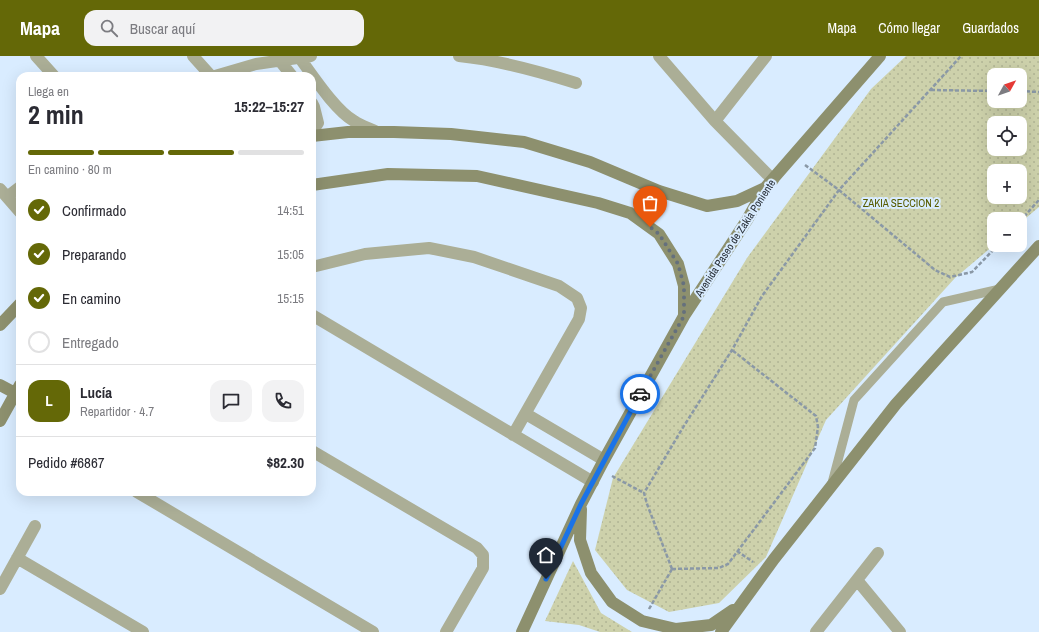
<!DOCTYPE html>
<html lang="es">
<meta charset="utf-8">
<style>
:root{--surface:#fff;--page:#f2f2f3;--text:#2b2b33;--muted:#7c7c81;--line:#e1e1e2;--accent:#646807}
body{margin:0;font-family:"Archivo Narrow",sans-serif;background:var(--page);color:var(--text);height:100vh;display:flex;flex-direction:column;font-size:15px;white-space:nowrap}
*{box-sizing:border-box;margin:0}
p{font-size:13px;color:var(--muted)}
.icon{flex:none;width:22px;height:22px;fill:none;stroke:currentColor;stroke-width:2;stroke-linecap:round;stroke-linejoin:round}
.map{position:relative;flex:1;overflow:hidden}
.details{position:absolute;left:16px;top:16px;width:300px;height:424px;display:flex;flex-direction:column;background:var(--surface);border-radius:12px;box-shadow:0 4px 16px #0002}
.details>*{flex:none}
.needle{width:26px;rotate:50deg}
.buttons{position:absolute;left:987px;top:12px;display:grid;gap:8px}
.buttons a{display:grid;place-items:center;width:40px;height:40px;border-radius:8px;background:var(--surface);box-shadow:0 4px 16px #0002;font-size:20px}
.pin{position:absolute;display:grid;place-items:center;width:34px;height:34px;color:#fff;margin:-41px -17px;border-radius:50% 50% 50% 0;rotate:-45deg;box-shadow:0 0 4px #0007}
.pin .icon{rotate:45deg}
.courier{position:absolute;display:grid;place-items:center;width:40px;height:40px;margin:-20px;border:3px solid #1a73e8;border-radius:50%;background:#fff;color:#222;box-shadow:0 1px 5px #0007}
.headline em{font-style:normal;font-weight:700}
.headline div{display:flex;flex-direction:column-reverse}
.headline{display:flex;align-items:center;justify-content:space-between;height:68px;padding:0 12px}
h1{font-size:26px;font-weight:700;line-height:30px}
.bar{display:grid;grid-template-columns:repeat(4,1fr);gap:6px 4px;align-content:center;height:48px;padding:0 12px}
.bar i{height:5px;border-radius:3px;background:var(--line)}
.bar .current{background:var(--accent)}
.bar p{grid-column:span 4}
.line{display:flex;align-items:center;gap:10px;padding:0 12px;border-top:1px solid var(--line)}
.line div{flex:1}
.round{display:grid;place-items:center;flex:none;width:42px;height:42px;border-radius:12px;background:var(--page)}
ol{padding:0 12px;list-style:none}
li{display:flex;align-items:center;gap:12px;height:44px}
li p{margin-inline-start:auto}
li .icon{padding:4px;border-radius:50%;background:var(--accent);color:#fff;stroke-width:4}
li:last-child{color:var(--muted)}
li i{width:22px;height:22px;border:2px solid var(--line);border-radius:50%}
header{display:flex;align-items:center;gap:24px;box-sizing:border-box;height:56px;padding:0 20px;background:var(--accent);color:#fff}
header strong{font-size:19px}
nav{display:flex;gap:22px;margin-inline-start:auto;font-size:14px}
.search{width:280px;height:36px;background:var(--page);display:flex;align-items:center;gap:10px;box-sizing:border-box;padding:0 14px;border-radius:12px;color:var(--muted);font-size:15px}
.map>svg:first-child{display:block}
</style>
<header>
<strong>Mapa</strong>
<div class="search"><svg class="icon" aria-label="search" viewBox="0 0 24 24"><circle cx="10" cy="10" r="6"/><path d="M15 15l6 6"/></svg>Buscar aquí</div>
<nav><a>Mapa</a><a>Cómo llegar</a><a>Guardados</a></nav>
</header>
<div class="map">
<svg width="1039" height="576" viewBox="0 0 1039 576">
<defs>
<pattern id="park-dots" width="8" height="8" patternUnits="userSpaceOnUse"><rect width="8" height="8" fill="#cdd1ab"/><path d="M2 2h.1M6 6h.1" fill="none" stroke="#b0b494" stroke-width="1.8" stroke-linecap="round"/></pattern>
</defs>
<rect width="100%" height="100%" fill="#d9ecff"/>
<path fill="url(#park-dots)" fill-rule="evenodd" d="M906,0H1039V151L1020,167V163H994V189L955,222L826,364L766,501L719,547L669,556L627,534L595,494L613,422L747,202L871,33ZM994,19H1020V45H994ZM994,67H1020V93H994ZM994,115H1020V141H994Z
M573,505L601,557L632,576H600L579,569L545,565Z"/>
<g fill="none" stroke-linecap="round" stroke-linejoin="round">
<path stroke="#8a98a6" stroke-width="2.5" stroke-dasharray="4 2" stroke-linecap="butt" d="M931,34L994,35
M1020,35L1039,36
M805,109L839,134L935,214L950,221L972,216L998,189
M1020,165L1039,144
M612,420L644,437
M737,495L753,506
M672,513L647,448L644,437L682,373L732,294L762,240L839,134L961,0
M672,513L719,512L728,508L815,392L818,371L816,360L732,294
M649,553L672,513"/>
<path stroke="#abae96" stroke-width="9" d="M832,427L854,344L943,246L1000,233"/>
<path stroke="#abae96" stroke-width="12" d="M36,0L54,20
M193,0L211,20
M459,0C499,4 538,15 576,27
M659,0L715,65L773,124
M299,1C313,20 335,54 354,65C361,70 369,72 377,76
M280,5L292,20
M215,20L256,8L311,0
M312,47L314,51L318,67L312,76
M715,65L766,0
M0,133L20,156
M7,141L20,131
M312,211L365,198L429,192L474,201L559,230L577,242L581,252L579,263L513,379
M312,259L593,426
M526,358L604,404
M312,395L477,492L483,499V512L446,576
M137,436L373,576
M17,502L143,576
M857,524L900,576
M0,533L35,470
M816,576L878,497"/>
<path stroke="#8d906e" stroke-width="12" d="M312,80L348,76H394L451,78L524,86L590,106L659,135L707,150L737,145L765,132
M312,129L388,118L477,120L598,147L630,157L659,178L678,208L684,230V260
M0,269L20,248
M0,329L15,337
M0,365L20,329
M581,453L580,484L591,517L612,546L642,565L676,573L711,569L733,554
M522,576L581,448L604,404L684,260L747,164L765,132L880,0
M721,576L774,503L896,348L1039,190"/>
</g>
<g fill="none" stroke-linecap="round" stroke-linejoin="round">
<path stroke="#65707c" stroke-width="4" stroke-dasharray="0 7.2" d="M640,338L684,260V230L678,208L659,178L650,171"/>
<path stroke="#1a73e8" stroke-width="5" d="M546,523L581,448L640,338"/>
</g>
<g text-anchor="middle" stroke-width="4" stroke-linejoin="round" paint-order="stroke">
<g font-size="11" fill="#585c00" stroke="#d9ecff">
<text x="901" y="151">ZAKIA SECCION 2</text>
</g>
<g font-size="11" fill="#272e36" stroke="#d9ecff">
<text transform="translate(735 182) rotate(-57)" y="4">Avenida Paseo de Zakia Poniente</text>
</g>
</g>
</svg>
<div class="buttons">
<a><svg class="needle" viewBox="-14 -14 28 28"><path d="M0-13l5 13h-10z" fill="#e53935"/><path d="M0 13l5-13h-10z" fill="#7c7c81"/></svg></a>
<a><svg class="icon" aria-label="locate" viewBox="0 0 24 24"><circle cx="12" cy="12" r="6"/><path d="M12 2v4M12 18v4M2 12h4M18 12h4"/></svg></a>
<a>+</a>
<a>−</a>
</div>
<div class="pin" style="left:650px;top:171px;background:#ea580c"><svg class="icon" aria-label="bag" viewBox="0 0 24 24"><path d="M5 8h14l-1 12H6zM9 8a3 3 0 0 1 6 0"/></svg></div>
<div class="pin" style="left:546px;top:523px;background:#1f2937"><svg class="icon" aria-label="home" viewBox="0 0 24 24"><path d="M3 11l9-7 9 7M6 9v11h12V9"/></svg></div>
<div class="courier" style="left:640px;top:338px"><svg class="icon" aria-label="car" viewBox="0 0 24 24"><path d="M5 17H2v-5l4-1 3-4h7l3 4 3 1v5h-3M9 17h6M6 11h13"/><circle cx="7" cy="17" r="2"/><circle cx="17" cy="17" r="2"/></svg></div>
<section class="details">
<div class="headline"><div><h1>2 min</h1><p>Llega en</p></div><em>15:22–15:27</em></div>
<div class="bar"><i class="current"></i><i class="current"></i><i class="current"></i><i></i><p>En camino · 80 m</p></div>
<ol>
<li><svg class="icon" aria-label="check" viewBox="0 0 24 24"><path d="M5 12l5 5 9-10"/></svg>Confirmado<p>14:51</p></li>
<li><svg class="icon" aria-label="check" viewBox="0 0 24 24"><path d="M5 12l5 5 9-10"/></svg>Preparando<p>15:05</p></li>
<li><svg class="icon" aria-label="check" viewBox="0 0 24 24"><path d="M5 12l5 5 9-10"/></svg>En camino<p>15:15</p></li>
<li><i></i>Entregado</li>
</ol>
<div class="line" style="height:72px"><b class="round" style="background:var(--accent);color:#fff">L</b><div><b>Lucía</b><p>Repartidor · 4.7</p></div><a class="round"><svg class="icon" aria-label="chat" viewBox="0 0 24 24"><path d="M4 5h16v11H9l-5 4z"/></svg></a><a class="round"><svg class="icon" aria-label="phone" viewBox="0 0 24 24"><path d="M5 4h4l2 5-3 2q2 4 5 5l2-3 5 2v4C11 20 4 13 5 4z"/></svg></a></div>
<div class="line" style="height:52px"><div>Pedido #6867</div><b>$82.30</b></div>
</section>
</div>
